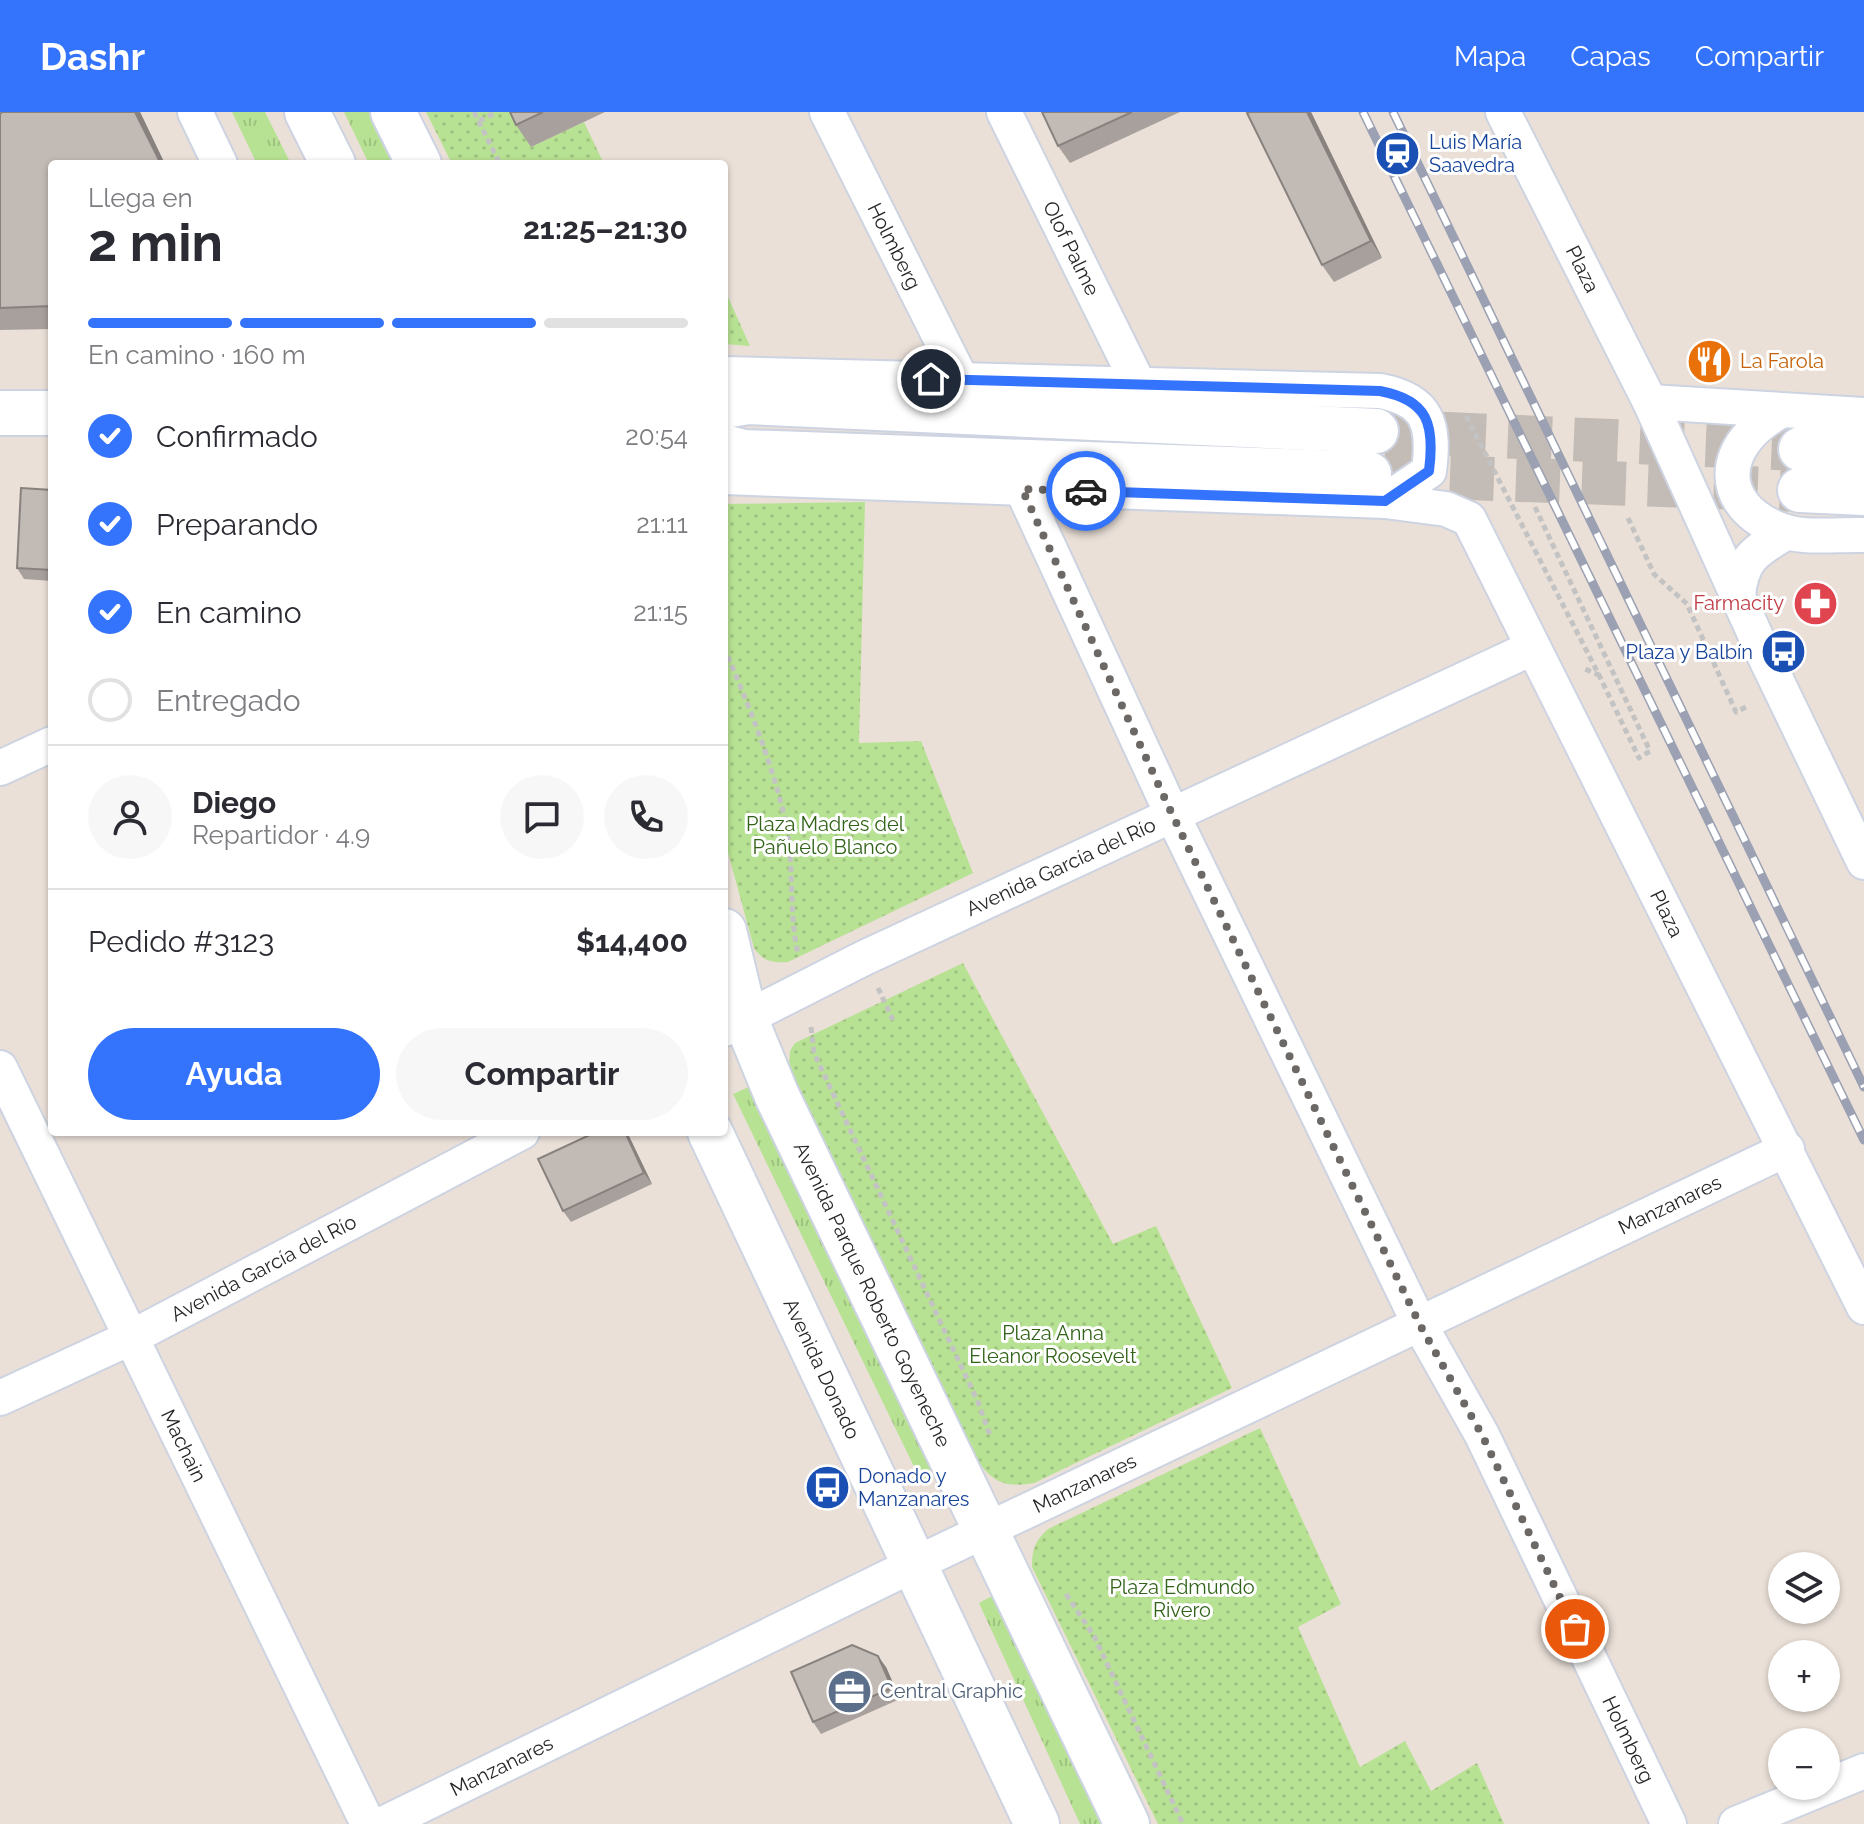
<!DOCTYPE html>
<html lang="es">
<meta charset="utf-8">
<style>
:root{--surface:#fff;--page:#f7f7f7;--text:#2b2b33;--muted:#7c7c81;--line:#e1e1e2;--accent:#3473fb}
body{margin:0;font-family:Raleway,sans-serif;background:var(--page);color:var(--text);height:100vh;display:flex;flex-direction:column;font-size:30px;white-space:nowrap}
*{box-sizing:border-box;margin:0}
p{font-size:26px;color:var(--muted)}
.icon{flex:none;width:44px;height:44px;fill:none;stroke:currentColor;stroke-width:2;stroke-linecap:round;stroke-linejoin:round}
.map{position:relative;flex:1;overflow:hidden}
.details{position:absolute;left:48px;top:48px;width:680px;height:976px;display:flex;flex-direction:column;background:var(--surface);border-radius:8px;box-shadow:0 2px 6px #0004}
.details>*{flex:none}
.buttons{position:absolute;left:1768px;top:1440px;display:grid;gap:16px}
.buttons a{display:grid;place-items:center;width:72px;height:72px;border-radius:50%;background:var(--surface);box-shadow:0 2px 6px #0004;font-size:40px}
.pin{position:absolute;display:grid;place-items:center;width:68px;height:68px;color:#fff;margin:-34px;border:4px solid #fff;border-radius:50%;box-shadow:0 2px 8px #0007}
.courier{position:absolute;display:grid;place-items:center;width:80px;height:80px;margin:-40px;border:6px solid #3473fb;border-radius:50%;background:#fff;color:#222;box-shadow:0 2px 10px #0007}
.head em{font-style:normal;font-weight:700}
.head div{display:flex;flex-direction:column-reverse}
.head{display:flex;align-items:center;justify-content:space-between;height:136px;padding:0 40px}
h1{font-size:52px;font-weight:700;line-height:60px}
.bar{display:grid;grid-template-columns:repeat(4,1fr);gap:12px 8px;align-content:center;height:96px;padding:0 40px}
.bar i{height:10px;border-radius:6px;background:var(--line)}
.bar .on{background:var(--accent)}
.bar p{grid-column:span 4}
.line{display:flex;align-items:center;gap:20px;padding:0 40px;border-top:2px solid var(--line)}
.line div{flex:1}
.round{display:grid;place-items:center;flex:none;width:84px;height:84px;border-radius:42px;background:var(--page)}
ol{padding:0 40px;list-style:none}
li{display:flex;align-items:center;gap:24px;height:88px}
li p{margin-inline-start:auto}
li .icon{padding:8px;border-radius:50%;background:var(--accent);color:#fff;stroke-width:4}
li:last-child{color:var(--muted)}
li i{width:44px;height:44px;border:4px solid var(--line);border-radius:50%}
.primary-button{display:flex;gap:16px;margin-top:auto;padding:16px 40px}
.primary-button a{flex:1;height:92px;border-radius:48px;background:var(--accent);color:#fff;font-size:32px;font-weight:700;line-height:92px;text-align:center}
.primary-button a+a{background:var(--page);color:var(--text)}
header{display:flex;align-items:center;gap:48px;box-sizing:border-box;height:112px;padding:0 40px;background:var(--accent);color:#fff}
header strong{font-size:38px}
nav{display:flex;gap:44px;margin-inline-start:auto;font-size:28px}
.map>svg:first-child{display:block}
</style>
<header>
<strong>Dashr</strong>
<nav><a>Mapa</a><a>Capas</a><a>Compartir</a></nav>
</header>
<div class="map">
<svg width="1864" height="1712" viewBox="0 0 1864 1712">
<defs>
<pattern id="grass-tufts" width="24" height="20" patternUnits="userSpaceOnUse" patternTransform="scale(2)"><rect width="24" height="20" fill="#b8e293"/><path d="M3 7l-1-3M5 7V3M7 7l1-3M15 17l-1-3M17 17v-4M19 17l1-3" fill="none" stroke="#9ec27f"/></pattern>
<pattern id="park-dots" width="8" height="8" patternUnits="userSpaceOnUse" patternTransform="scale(2)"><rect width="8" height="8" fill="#b8e293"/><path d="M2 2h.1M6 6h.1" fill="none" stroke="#9ec27f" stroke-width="1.8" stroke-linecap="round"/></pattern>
</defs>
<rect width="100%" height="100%" fill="#eae0d8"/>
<path fill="url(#grass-tufts)" d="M232,0H265L291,52H257Z
M344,0H370L396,52H369Z
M753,973L936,1364L922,1371L733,982Z
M994,1483L1101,1712H1080L979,1491Z"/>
<path fill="url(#park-dots)" d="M426,0H514L531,35L584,10L604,52H452Z
M724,176L750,234L724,232Z
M865,390L859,631L921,629L973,761L788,850C772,851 764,850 754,836L724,726V392Z
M963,851L1113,1132L1156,1114L1232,1276L1034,1371C1010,1375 995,1373 980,1352L789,957L790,939L795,931Z
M1260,1316L1341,1492L1298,1515L1360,1655L1405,1629L1431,1679L1477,1651L1504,1712H1158L1032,1455C1032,1437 1035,1429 1048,1417Z"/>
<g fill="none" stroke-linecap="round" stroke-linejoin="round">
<path stroke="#c3bbb5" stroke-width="44" stroke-dasharray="44 22" stroke-linecap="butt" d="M1376,319L1801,337
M1384,363L1800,378"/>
<defs>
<g id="minor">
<path d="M195,0L220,52"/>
<path id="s1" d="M827,0L961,267"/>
<path id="s2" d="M1004,0L1139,273"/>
<path id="s3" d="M1503,0L1650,290L1767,549L1864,750"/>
<path d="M724,262L1380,279C1428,288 1435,312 1429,359L1385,389L724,365"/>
<path d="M1650,290L1864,303"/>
<path d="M1781,299C1720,331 1712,393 1783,419C1806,427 1840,422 1864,423"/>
<path id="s4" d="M1022,377L1172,702L1420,1213L1482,1323L1669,1712"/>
<path id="s5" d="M1385,389L1446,397L1469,407L1864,1195"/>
<path d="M1738,483C1742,445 1756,439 1787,420"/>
<path d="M0,656L52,632"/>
<path id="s6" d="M724,917L864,846L1532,536"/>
<path id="s7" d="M0,956L368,1712"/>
<path id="s8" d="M0,1286L132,1225L522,1020"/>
<path id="s9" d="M383,1712L913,1453L1787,1037"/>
<path d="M1736,1712L1864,1659"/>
</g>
<g id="secondary">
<path d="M307,0L333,52"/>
<path d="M393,0L419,52"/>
<path d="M724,294L748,290L1376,319"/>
<path d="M0,301H52"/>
<path d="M724,335L744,340L1369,362"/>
<path d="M1801,337L1864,339"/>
<path d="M1800,378L1864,381"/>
<path id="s10" d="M724,819L745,906L777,984L1127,1712"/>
<path id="s11" d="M710,1020L1037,1712"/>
</g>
</defs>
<use href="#minor" stroke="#cdd3e1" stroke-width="38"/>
<use href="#secondary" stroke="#cdd3e1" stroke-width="48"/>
<path stroke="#c3c3c3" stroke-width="5" stroke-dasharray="6 4" stroke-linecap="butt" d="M474,0L500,52
M479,9L497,0
M1466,304L1599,563L1585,557
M1535,395L1650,639L1639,646L1599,563
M1628,406L1654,462L1687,492L1736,600L1748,594
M724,535C747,590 772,649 785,708C795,752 788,797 798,842
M878,876L893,908
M811,915L814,941L978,1290L991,1326
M1066,1482L1094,1524L1183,1712"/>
<use href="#minor" stroke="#fff" stroke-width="34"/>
<use href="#secondary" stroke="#fff" stroke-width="44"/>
<defs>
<path id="rail" d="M1363,0L1864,1028
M1393,0L1864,975"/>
</defs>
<use href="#rail" stroke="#9ba1b2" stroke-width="9"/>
<use href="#rail" stroke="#fff" stroke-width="6" stroke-dasharray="18" stroke-linecap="butt"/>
</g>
<path fill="#a7a09c" d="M2,0H140L165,52H52V217L0,218V2Z
M510,0H605L531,35L516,13Z
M1042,0H1180L1070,51L1058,34Z
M1311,0L1382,146L1334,170L1322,153Z
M52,378V469L24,467L17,456Z
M627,1020L652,1072L571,1110L563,1099Z
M886,1555L900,1587L821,1622L813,1610Z"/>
<path fill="#88827f" d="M135,0H140L165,52H161Z
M1307,0H1311L1382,146L1371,129Z
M625,1020H627L652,1072L644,1061Z
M878,1544L886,1555L900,1587L892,1576Z"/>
<path fill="#c2bab5" stroke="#88827f" stroke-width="2" d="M2,0H135L161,52H52V194L0,196V2Z
M510,0H543L516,13Z
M1042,0H1132L1058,34Z
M1250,0H1307L1371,129L1322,153L1247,1Z
M21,376L52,378V458L17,456Z
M596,1020H625L644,1061L563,1099L538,1047Z
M852,1533L878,1544L892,1576L813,1610L791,1560Z"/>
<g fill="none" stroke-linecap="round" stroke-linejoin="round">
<path stroke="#6b6865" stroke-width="8" stroke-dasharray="0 14.4" d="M1086,379L1022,377L1172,702L1420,1213L1482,1323L1575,1517"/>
<path stroke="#3473fb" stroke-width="10" d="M931,267L1380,279C1428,288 1435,312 1429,359L1385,389L1086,379"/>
</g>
<defs>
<symbol id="station-disc" viewBox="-11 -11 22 22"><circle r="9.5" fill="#1a4fb4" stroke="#fff"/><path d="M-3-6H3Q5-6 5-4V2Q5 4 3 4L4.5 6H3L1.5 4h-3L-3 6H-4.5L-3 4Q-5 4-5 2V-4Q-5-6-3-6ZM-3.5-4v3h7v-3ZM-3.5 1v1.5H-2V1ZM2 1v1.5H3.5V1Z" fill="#fff"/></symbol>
<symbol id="restaurant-disc" viewBox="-11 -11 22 22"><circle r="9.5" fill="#e8710a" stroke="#fff"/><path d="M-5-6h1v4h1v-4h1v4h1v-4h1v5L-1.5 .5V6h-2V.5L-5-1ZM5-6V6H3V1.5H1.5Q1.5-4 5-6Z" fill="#fff"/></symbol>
<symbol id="pharmacy-disc" viewBox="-11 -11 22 22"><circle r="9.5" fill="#e0444e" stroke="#fff"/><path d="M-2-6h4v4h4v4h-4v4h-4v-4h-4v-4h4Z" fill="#fff"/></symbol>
<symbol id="bus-disc" viewBox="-11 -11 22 22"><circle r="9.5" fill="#1a4fb4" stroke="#fff"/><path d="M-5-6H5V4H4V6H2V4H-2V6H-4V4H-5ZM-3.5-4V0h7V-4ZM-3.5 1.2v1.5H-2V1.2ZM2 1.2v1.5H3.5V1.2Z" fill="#fff"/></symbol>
<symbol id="office-disc" viewBox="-11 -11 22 22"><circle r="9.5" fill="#5c6f8a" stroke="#fff"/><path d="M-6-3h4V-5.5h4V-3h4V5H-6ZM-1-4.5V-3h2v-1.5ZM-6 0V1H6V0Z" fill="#fff"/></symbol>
</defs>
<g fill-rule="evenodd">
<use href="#station-disc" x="1372" y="16" width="51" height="51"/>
<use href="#restaurant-disc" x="1684" y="224" width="51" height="51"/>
<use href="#pharmacy-disc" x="1790" y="466" width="51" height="51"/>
<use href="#bus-disc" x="1758" y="514" width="51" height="51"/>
<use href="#bus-disc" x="802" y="1350" width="51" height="51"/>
<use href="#office-disc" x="824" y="1554" width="51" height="51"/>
</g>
<g text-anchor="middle" stroke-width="6" stroke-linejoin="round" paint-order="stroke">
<g font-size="20" fill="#164399" stroke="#fff" text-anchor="start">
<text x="1429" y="37">Luis María<tspan x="1429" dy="23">Saavedra</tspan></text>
<text x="1753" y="547" text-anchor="end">Plaza y Balbín</text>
<text x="858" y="1371">Donado y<tspan x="858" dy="23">Manzanares</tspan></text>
</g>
<g font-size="20" fill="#272727" stroke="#fff">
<text dy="7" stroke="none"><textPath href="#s1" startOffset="150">Holmberg</textPath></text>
<text dy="7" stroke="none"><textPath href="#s2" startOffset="152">Olof Palme</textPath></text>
<text dy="7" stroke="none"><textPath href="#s3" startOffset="176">Plaza</textPath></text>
<text dy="7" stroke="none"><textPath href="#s6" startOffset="374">Avenida García del Río</textPath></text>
<text dy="7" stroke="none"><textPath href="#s5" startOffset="528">Plaza</textPath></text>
<text dy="7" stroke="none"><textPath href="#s9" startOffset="1428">Manzanares</textPath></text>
<text dy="7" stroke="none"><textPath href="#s8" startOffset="294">Avenida García del Río</textPath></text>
<text dy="7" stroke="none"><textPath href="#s10" startOffset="394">Avenida Parque Roberto Goyeneche</textPath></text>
<text dy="7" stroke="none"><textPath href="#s11" startOffset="262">Avenida Donado</textPath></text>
<text dy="7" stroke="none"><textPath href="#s7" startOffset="420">Machain</textPath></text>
<text dy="7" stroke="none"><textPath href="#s9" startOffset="780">Manzanares</textPath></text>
<text dy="7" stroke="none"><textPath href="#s4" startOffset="1390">Holmberg</textPath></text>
<text dy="7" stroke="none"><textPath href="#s9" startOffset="132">Manzanares</textPath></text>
</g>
<g font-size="20" fill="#c56008" stroke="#fff" text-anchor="start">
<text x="1740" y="256">La Farola</text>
</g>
<g font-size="20" fill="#be3a42" stroke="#fff" text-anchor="end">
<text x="1784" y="498">Farmacity</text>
</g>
<g font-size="20" fill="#316318" stroke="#fff">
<text x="825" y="719">Plaza Madres del<tspan x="825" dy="23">Pañuelo Blanco</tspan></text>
<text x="1053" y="1228">Plaza Anna<tspan x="1053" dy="23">Eleanor Roosevelt</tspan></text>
<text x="1182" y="1482">Plaza Edmundo<tspan x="1182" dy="23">Rivero</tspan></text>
</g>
<g font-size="20" fill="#4e5e75" stroke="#fff" text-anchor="start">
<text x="880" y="1586">Central Graphic</text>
</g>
</g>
</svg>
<div class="buttons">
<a><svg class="icon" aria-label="layers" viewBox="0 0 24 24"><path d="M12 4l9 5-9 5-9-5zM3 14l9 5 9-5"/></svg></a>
<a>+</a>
<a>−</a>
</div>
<div class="pin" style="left:1575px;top:1517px;background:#ea580c"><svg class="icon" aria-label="bag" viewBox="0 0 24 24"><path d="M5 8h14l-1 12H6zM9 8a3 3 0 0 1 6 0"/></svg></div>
<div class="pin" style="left:931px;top:267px;background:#1f2937"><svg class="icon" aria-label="home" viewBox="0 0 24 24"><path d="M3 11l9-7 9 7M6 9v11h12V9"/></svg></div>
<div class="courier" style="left:1086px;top:379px"><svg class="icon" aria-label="car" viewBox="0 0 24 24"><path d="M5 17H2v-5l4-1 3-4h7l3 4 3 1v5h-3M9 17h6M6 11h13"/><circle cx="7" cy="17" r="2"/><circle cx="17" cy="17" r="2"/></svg></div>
<section class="details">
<div class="head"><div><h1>2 min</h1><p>Llega en</p></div><em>21:25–21:30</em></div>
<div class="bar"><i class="on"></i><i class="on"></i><i class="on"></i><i></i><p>En camino · 160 m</p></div>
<ol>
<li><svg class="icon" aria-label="check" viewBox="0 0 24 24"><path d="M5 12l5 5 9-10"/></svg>Confirmado<p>20:54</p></li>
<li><svg class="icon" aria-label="check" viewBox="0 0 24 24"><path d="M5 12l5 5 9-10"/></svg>Preparando<p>21:11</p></li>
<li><svg class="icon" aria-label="check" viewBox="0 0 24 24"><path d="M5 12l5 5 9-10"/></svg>En camino<p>21:15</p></li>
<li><i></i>Entregado</li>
</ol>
<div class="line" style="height:144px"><a class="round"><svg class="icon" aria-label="person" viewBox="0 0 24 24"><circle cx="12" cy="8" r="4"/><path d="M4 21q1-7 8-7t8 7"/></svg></a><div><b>Diego</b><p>Repartidor · 4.9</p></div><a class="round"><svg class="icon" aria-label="chat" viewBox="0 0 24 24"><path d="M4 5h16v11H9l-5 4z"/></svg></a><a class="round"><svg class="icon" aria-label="phone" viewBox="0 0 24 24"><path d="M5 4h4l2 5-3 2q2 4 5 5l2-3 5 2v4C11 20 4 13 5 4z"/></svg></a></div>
<div class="line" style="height:104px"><div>Pedido #3123</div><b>$14,400</b></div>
<div class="primary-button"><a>Ayuda</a><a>Compartir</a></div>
</section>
</div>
